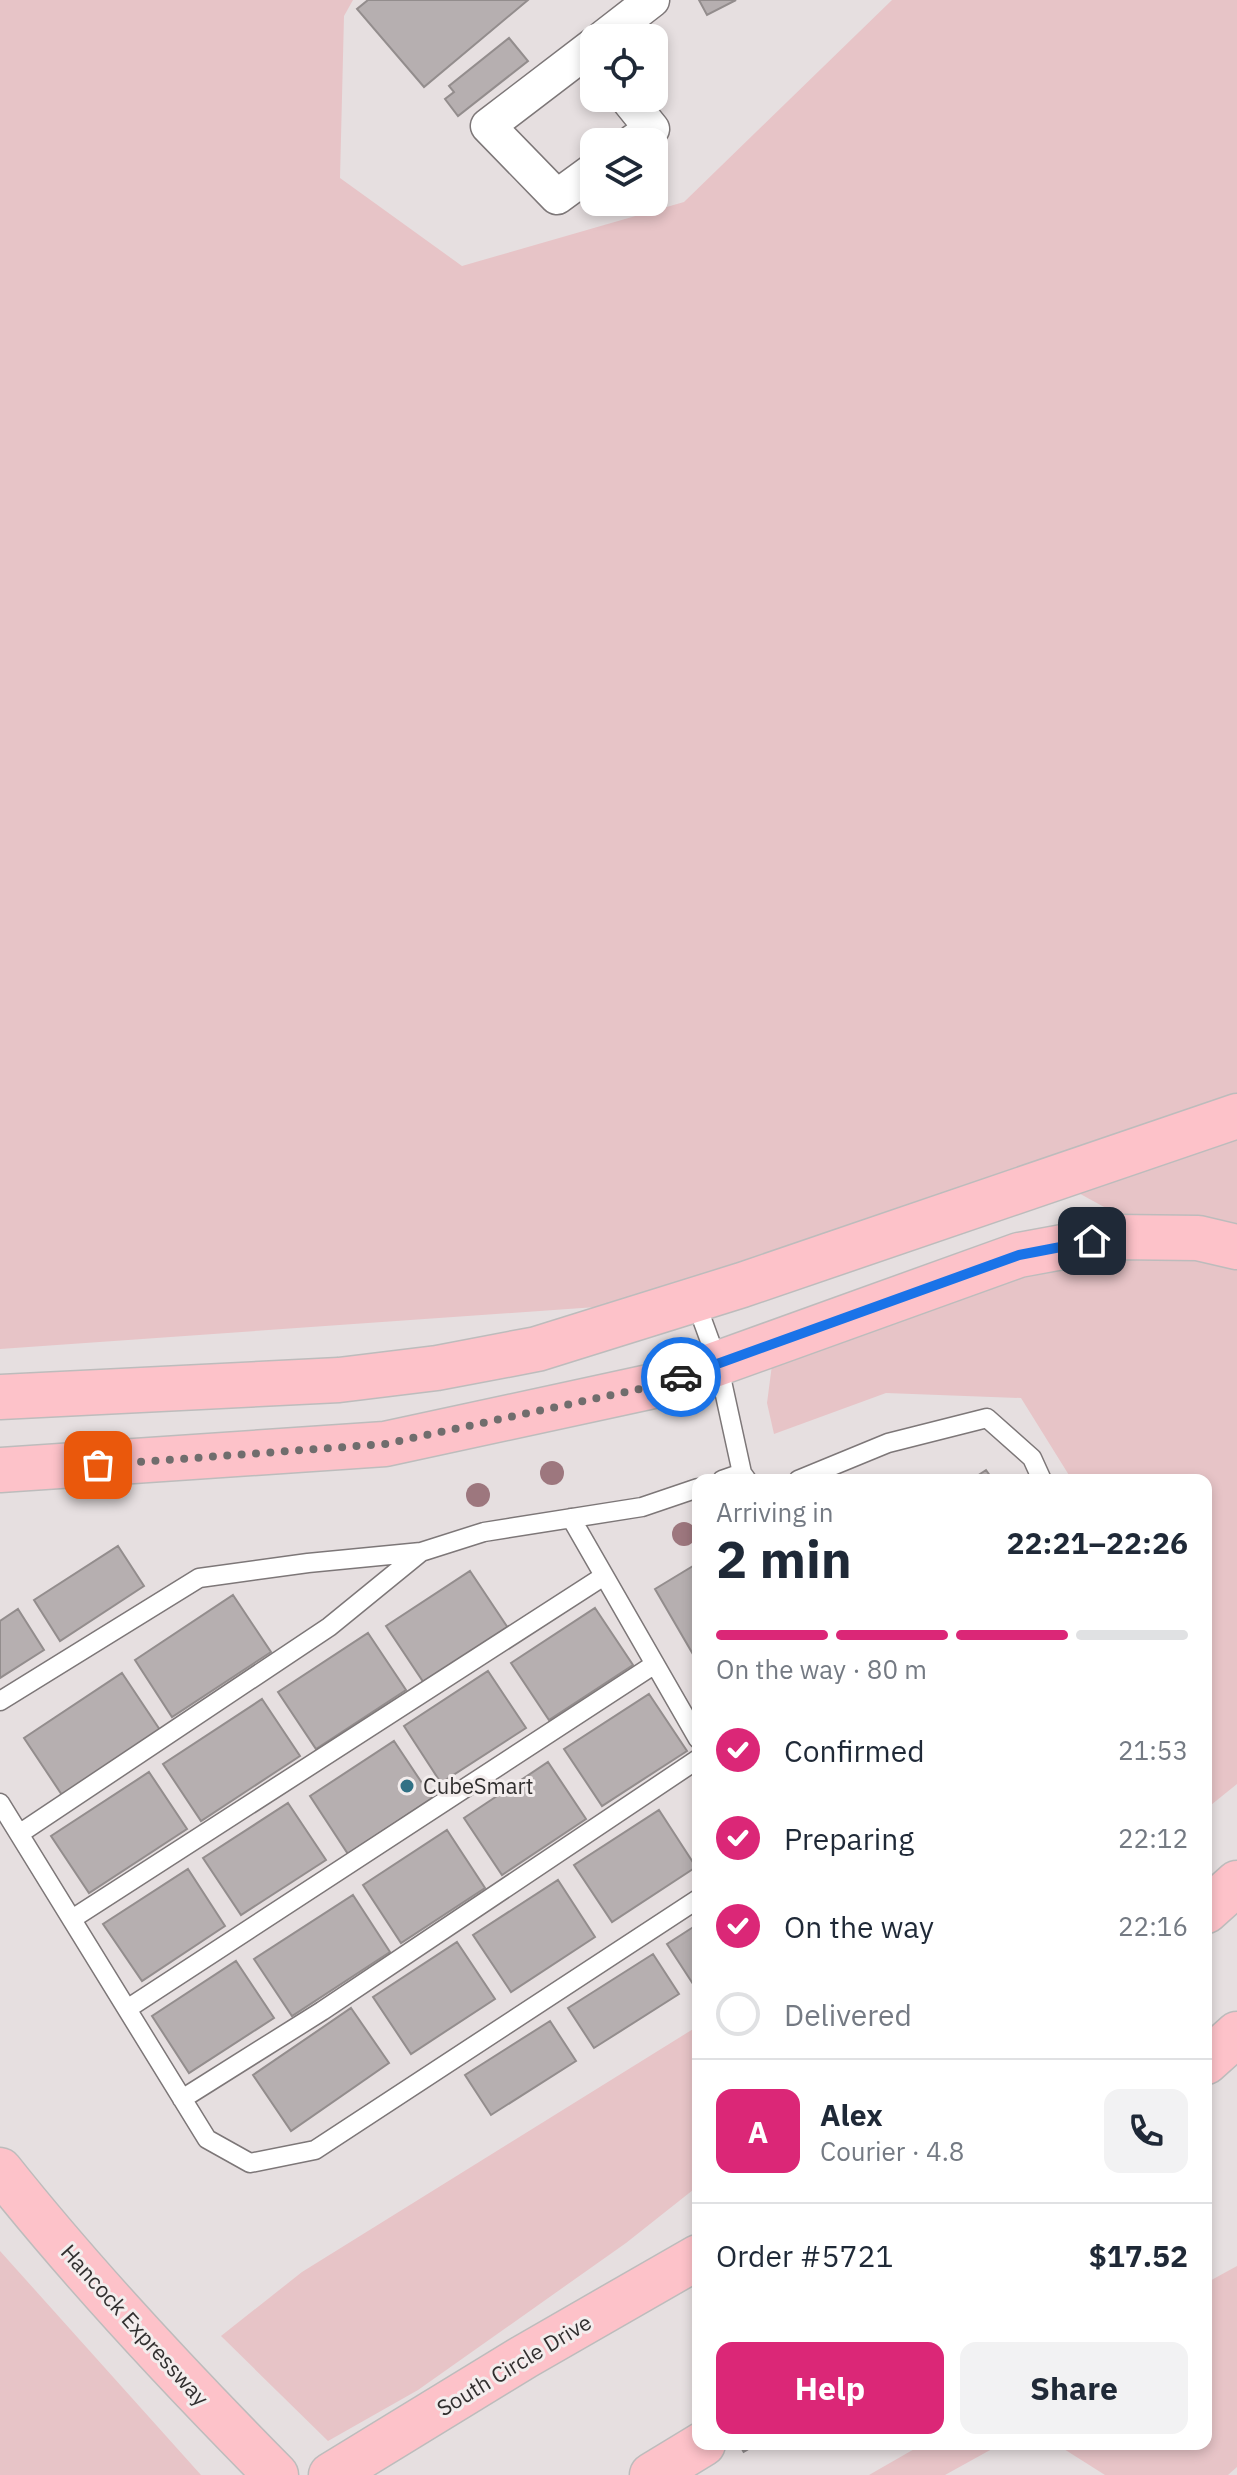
<!DOCTYPE html>
<meta charset="utf-8">
<style>
:root{--surface:#fff;--page:#f2f2f3;--text:#1f2937;--muted:#747a83;--line:#e0e1e3;--accent:#db2777}
body{margin:0;font-family:"IBM Plex Sans",sans-serif;background:var(--page);color:var(--text);height:100vh;display:flex;flex-direction:column;font-size:30px;white-space:nowrap}
*{box-sizing:border-box;margin:0}
p{font-size:26px;color:var(--muted)}
.icon{flex:none;width:44px;height:44px;fill:none;stroke:currentColor;stroke-width:2;stroke-linecap:round;stroke-linejoin:round}
.map{position:relative;flex:1;overflow:hidden}
.details{position:absolute;left:692px;top:1474px;width:520px;height:976px;display:flex;flex-direction:column;background:var(--surface);border-radius:16px;box-shadow:0 4px 12px #0003}
.details>*{flex:none}
.fabs{position:absolute;left:580px;top:24px;display:grid;gap:16px}
.fabs a{display:grid;place-items:center;width:88px;height:88px;border-radius:16px;background:var(--surface);box-shadow:0 4px 12px #0003;font-size:40px}
.pin{position:absolute;display:grid;place-items:center;width:68px;height:68px;color:#fff;margin:-34px;border-radius:16px;box-shadow:0 4px 12px #0006}
.courier{position:absolute;display:grid;place-items:center;width:80px;height:80px;margin:-40px;border:6px solid #1a73e8;border-radius:50%;background:#fff;color:#222;box-shadow:0 2px 10px #0007}
.headline em{font-style:normal;font-weight:800}
.headline div{display:flex;flex-direction:column-reverse}
.headline{display:flex;align-items:center;justify-content:space-between;height:136px;padding:0 24px}
h1{font-size:52px;font-weight:800;line-height:60px}
.bar{display:grid;grid-template-columns:repeat(4,1fr);gap:12px 8px;align-content:center;height:96px;padding:0 24px}
.bar i{height:10px;border-radius:6px;background:var(--line)}
.bar .selected{background:var(--accent)}
.bar p{grid-column:span 4}
.line{display:flex;align-items:center;gap:20px;padding:0 24px;border-top:2px solid var(--line)}
.line div{flex:1}
.round{display:grid;place-items:center;flex:none;width:84px;height:84px;border-radius:16px;background:var(--page)}
ol{padding:0 24px;list-style:none}
li{display:flex;align-items:center;gap:24px;height:88px}
li p{margin-inline-start:auto}
li .icon{padding:8px;border-radius:50%;background:var(--accent);color:#fff;stroke-width:4}
li:last-child{color:var(--muted)}
li i{width:44px;height:44px;border:4px solid var(--line);border-radius:50%}
.cta{display:flex;gap:16px;margin-top:auto;padding:16px 24px}
.cta a{flex:1;height:92px;border-radius:16px;background:var(--accent);color:#fff;font-size:32px;font-weight:800;line-height:92px;text-align:center}
.cta a+a{background:var(--page);color:var(--text)}
.map>svg:first-child{display:block}
</style>
<div class="map">
<svg width="1237" height="2475" viewBox="0 0 1237 2475">
<rect width="100%" height="100%" fill="#e6dfe0"/>
<path fill="#e7c4c7" d="M0,0H353L344,16L340,178L462,266L684,202L892,0H1237V1784L1206,1809V1480H1072L1021,1398L886,1393L774,1434L767,1403L775,1342L1157,1236L1053,1179L695,1300L0,1349Z
M698,2026V2186L626,2243L418,2390L328,2441L221,2336L302,2272Z
M0,2251L201,2475H0Z
M1237,2266V2467L1228,2475H1105L1056,2444H1206V2283Z
M923,2444H1001L945,2475H869Z"/>
<path fill="#b6afb0" stroke="#938d8d" stroke-width="2" d="M368,0H528L424,87L357,9Z
M699,0H736L707,15Z
M509,38L528,61L458,116L445,99L454,92L449,86Z
M986,1470L993,1480H971Z
M118,1546L144,1586L60,1641L34,1600Z
M698,1563V1653L694,1656L655,1589Z
M470,1571L508,1628L424,1683L386,1626Z
M233,1595L271,1652L172,1717L135,1660Z
M595,1608L633,1665L549,1720L511,1663Z
M18,1609L44,1650L0,1678V1621Z
M368,1633L406,1690L316,1749L278,1692Z
M488,1671L526,1728L441,1783L404,1726Z
M122,1673L160,1730L62,1795L24,1738Z
M649,1694L687,1751L602,1806L564,1749Z
M262,1699L300,1756L201,1821L163,1764Z
M394,1741L432,1798L348,1854L310,1796Z
M548,1762L586,1819L502,1875L464,1818Z
M149,1772L187,1829L89,1893L51,1836Z
M288,1803L326,1860L241,1915L203,1858Z
M659,1810L696,1867L612,1922L574,1865Z
M447,1830L485,1888L401,1943L363,1885Z
M188,1869L225,1926L142,1981L103,1924Z
M558,1880L595,1937L511,1992L473,1935Z
M353,1895L390,1952L292,2016L254,1959Z
M698,1924V1981L693,1984L667,1944Z
M457,1942L495,1999L411,2054L373,1997Z
M653,1954L679,1994L594,2048L568,2008Z
M236,1961L274,2018L189,2073L152,2016Z
M351,2008L389,2063L291,2131L253,2075Z
M550,2021L576,2061L491,2115L465,2075Z"/>
<g fill="none" stroke-linecap="round" stroke-linejoin="round">
<defs>
<path id="service" d="M695,1300L718,1363L742,1473L747,1480
M722,1480L742,1473
M798,1480L888,1443L987,1418L1032,1458L1042,1480
M571,1518L698,1739
M0,1701L199,1578L308,1563L421,1552L484,1532L642,1507L698,1488
M0,1803L207,2139L250,2163L315,2150L698,1899
M19,1834L329,1627L421,1552
M72,1919L604,1576
M127,2009L655,1664
M182,2099L322,2011L698,1759"/>
<path id="minor" d="M603,38L652,0
M594,45L488,126L557,197L594,170
M627,98L652,129L633,142"/>
<path id="primary" d="M0,1397L339,1380L437,1368L537,1349L742,1285L1237,1116
M0,1470L385,1444L658,1385L1019,1255L1117,1237L1198,1238L1237,1247
M1206,1911L1237,1883
M1206,2062L1237,2034
M0,2170C85,2277 180,2378 276,2475
M331,2475L524,2357L698,2257
M652,2475L703,2444"/>
</defs>
<use href="#service" stroke="#7d7778" stroke-width="21"/>
<use href="#minor" stroke="#7d7778" stroke-width="37"/>
<use href="#primary" stroke="#bdbcbc" stroke-width="47"/>
<path stroke="#908b8c" stroke-width="5" stroke-dasharray="6 6" stroke-linecap="butt" d="M742,2451L754,2444"/>
<use href="#service" stroke="#fff" stroke-width="18"/>
<use href="#minor" stroke="#fff" stroke-width="34"/>
<use href="#primary" stroke="#fdc2c9" stroke-width="44"/>
</g>
<g fill="#9d777e">
<circle cx="552" cy="1473" r="12"/>
<circle cx="478" cy="1495" r="12"/>
<circle cx="684" cy="1534" r="12"/>
</g>
<g fill="none" stroke-linecap="round" stroke-linejoin="round">
<path stroke="#706d6d" stroke-width="8" stroke-dasharray="0 14.4" d="M98,1465L385,1444L658,1385L681,1377"/>
<path stroke="#1a73e8" stroke-width="10" d="M681,1377L1019,1255L1092,1241"/>
</g>
<circle fill="#317185" stroke="#f3eded" stroke-width="3" cx="407" cy="1786" r="8"/>
<g text-anchor="middle" stroke-width="6" stroke-linejoin="round" paint-order="stroke">
<g font-size="22" fill="#312f2f" stroke="#f3eded" text-anchor="start">
<text x="423" y="1794">CubeSmart</text>
</g>
<g font-size="22" fill="#312f2f" stroke="#f3eded">
<text transform="translate(135 2325) rotate(48)" y="8">Hancock Expressway</text>
<text transform="translate(514 2365) rotate(-31)" y="8">South Circle Drive</text>
</g>
</g>
</svg>
<div class="fabs">
<a><svg class="icon" aria-label="locate" viewBox="0 0 24 24"><circle cx="12" cy="12" r="6"/><path d="M12 2v4M12 18v4M2 12h4M18 12h4"/></svg></a>
<a><svg class="icon" aria-label="layers" viewBox="0 0 24 24"><path d="M12 4l9 5-9 5-9-5zM3 14l9 5 9-5"/></svg></a>
</div>
<div class="pin" style="left:98px;top:1465px;background:#ea580c"><svg class="icon" aria-label="bag" viewBox="0 0 24 24"><path d="M5 8h14l-1 12H6zM9 8a3 3 0 0 1 6 0"/></svg></div>
<div class="pin" style="left:1092px;top:1241px;background:#1f2937"><svg class="icon" aria-label="home" viewBox="0 0 24 24"><path d="M3 11l9-7 9 7M6 9v11h12V9"/></svg></div>
<div class="courier" style="left:681px;top:1377px"><svg class="icon" aria-label="car" viewBox="0 0 24 24"><path d="M5 17H2v-5l4-1 3-4h7l3 4 3 1v5h-3M9 17h6M6 11h13"/><circle cx="7" cy="17" r="2"/><circle cx="17" cy="17" r="2"/></svg></div>
<section class="details">
<div class="headline"><div><h1>2 min</h1><p>Arriving in</p></div><em>22:21–22:26</em></div>
<div class="bar"><i class="selected"></i><i class="selected"></i><i class="selected"></i><i></i><p>On the way · 80 m</p></div>
<ol>
<li><svg class="icon" aria-label="check" viewBox="0 0 24 24"><path d="M5 12l5 5 9-10"/></svg>Confirmed<p>21:53</p></li>
<li><svg class="icon" aria-label="check" viewBox="0 0 24 24"><path d="M5 12l5 5 9-10"/></svg>Preparing<p>22:12</p></li>
<li><svg class="icon" aria-label="check" viewBox="0 0 24 24"><path d="M5 12l5 5 9-10"/></svg>On the way<p>22:16</p></li>
<li><i></i>Delivered</li>
</ol>
<div class="line" style="height:144px"><b class="round" style="background:var(--accent);color:#fff">A</b><div><b>Alex</b><p>Courier · 4.8</p></div><a class="round"><svg class="icon" aria-label="phone" viewBox="0 0 24 24"><path d="M5 4h4l2 5-3 2q2 4 5 5l2-3 5 2v4C11 20 4 13 5 4z"/></svg></a></div>
<div class="line" style="height:104px"><div>Order #5721</div><b>$17.52</b></div>
<div class="cta"><a>Help</a><a>Share</a></div>
</section>
</div>
